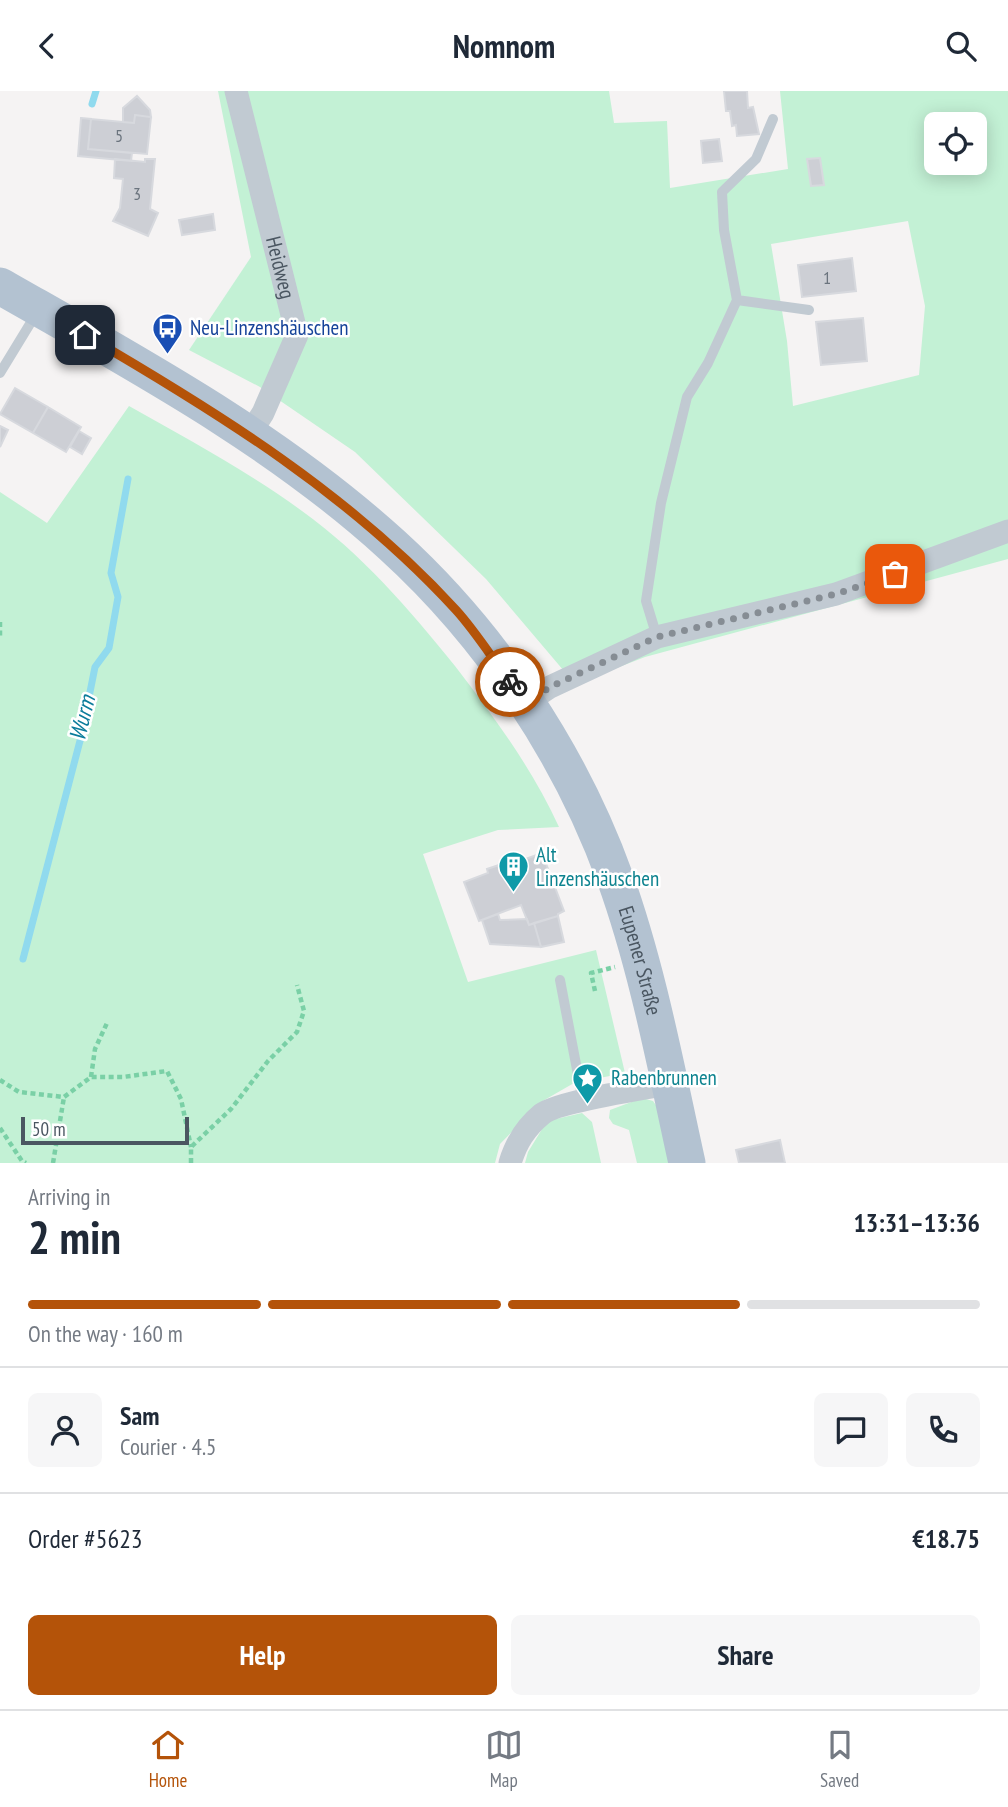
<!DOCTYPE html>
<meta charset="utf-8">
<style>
:root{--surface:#fff;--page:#f6f6f7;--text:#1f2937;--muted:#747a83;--line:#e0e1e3;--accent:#b45309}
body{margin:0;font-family:"PT Sans Narrow",sans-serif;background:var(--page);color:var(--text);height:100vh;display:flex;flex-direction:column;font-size:26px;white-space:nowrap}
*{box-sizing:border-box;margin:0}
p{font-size:23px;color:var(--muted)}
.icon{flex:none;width:38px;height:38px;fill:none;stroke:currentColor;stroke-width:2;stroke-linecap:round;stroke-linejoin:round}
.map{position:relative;height:1072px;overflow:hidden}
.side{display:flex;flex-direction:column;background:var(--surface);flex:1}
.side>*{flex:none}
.fabs{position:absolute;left:924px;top:21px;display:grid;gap:14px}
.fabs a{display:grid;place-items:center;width:63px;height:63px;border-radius:10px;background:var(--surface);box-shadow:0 4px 18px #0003;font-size:35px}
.scale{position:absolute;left:21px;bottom:18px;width:168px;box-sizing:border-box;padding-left:7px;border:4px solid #4a5661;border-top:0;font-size:19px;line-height:24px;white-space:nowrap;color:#4a5661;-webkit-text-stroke:5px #fff;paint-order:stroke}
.pin{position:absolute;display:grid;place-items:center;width:60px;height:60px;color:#fff;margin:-30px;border-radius:14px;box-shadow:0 4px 10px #0006}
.courier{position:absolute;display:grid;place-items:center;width:70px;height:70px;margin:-35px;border:5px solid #b45309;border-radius:50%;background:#fff;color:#222;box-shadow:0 2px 9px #0007}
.overview em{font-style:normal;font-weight:700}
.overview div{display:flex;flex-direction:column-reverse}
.overview{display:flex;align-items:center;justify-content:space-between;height:119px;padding:0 28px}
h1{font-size:46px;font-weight:700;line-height:52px}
.bar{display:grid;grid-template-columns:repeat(4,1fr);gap:10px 7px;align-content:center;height:84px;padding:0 28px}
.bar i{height:9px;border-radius:5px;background:var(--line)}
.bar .active{background:var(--accent)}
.bar p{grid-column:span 4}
.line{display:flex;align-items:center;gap:18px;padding:0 28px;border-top:2px solid var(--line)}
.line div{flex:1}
.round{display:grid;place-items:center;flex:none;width:74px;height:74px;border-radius:10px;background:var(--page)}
.button{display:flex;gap:14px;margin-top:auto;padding:14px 28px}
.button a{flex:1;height:80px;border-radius:10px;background:var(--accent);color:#fff;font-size:28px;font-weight:700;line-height:80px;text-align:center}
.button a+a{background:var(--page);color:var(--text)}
header{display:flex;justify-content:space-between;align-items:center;height:91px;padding:0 28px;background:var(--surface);font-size:32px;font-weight:700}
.dock{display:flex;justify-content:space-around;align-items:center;height:98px;border-top:2px solid var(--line);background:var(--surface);font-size:19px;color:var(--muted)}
.dock a{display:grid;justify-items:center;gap:4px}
.dock .active{color:var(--accent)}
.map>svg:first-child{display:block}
</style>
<header><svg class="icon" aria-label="back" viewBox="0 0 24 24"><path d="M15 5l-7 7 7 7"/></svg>Nomnom<svg class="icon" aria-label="search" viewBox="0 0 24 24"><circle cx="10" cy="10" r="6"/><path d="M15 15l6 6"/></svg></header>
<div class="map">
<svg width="1008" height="1072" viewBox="0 0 1008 1072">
<rect width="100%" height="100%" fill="#f5f3f3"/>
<path fill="#c3f1d5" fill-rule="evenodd" d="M218,0H609L614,32L667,30L670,97L788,78L780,0H1008V468L645,566L575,593L486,488L355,361L260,296L189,259L251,166ZM936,33H975V72H936ZM908,130L925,215L919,284L793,315L787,250L771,153Z
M129,315C188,348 247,380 302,420C362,463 409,518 455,575C494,626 532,677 559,736L498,739L423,763L468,891L596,859L625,982L574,992L541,1011L500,1053L495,1072H0V401L47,432Z
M642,1007L653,1010L660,1020L670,1072H637L629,1039L613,1033L609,1027L610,1019Z
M582,1022L592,1031L601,1072H525L528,1061L547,1030Z"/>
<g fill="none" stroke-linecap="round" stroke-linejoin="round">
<path stroke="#90daee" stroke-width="7" d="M92,13L96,0
M23,868L81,646L95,576L109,557L118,506L111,482L128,388"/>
</g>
<path fill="#cdcfd5" stroke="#d7d9de" stroke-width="2" d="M724,0H747L748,17L753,16L759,43L737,45L736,34L732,35L730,20H726Z
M137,5L150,19L151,26L135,24L134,32L123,31V17Z
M135,24L151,26L147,63L88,58L91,28L134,32Z
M81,27L91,28L88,58L132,62L131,70L78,65Z
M719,48L722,70L703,72L701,50Z
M820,67L824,94L811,95L807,68Z
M115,68L145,71V68H155L150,118L158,122L148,145L113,130L120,117L123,88L114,87Z
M213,123L215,139L182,144L179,129Z
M852,167L856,200L802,206L798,174Z
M863,227L867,270L821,274L816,231Z
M15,297L48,316L33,342L0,323Z
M48,316L81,336L66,361L33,342Z
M0,335L8,339L0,356Z
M79,340L91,347L82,363L70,356Z
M542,762L564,820L558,823V825L529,834L521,814L479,830L464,791L488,782L487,778L505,772L506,775Z
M498,823L500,829L527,828L529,834L534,832L541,856L490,853L482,829Z
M558,825L564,851L541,856L534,832Z
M780,1049L785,1072H739L736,1059Z"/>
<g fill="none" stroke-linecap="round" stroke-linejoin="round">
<path stroke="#7ad0a6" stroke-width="4.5" stroke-dasharray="5 3.5" stroke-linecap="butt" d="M0,531V545
M595,900L591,882L615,876
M91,986L95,958L107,932
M0,989L19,1001L64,1006L91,986H123L167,980L181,1008L191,1056
M0,1037L22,1070L26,1072
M53,1072L64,1006
M191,1072V1056L231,1018L268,970L297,941L304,920L297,894"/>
<path stroke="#c1cad2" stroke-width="10" d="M773,28L756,68L722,101L724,139L737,209L809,219
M0,282L36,223
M657,546L646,510L661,412L687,306L708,272L737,209
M560,889L583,1010"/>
<g stroke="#c1cad2" stroke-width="23">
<path id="s1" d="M236,0L297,244L263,322L249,344"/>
<path d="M526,612L550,596L657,546L836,503L1008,440"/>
<path d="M510,1072C516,1052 525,1037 542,1023C557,1011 646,997 669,993"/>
</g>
<path stroke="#b3c2d1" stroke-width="37" id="s2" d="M0,195C135,272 276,348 392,454C490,543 570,662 615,787C648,879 666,977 687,1072"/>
</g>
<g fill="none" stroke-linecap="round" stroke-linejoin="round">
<path stroke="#868d94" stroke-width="7" stroke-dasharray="0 12.6" d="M510,591L526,612L550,596L657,546L836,503L895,483"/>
<path stroke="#b45309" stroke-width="9" d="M85,244C219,322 351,404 456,519C476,541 492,567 510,591"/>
</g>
<defs>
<symbol id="bus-pin" viewBox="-11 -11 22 30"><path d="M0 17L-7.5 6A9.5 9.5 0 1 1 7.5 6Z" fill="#1a4fb4" stroke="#fff"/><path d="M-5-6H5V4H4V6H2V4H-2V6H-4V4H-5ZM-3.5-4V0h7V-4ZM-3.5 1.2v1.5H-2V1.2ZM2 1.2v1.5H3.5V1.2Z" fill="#fff"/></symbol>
<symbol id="building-pin" viewBox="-11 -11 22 30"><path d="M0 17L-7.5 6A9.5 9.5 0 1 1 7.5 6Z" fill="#0f9aa8" stroke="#fff"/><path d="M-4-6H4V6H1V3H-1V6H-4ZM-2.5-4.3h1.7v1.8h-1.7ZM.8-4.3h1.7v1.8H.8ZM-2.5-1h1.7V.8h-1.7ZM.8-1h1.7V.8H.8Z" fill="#fff"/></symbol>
<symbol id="sight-pin" viewBox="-11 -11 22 30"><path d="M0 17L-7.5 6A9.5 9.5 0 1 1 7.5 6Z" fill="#0f9aa8" stroke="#fff"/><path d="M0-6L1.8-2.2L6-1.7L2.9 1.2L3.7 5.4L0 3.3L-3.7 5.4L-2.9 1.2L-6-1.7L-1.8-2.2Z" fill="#fff"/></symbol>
</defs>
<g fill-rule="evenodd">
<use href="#bus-pin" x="150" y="220" width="35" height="47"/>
<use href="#building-pin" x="496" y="758" width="35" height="47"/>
<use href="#sight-pin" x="570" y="970" width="35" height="47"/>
</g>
<g text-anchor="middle" stroke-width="5" stroke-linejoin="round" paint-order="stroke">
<g font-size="18" fill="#6b747e">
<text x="119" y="51">5</text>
<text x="137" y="109">3</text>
<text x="827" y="193">1</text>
</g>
<g font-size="21" fill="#4a5661" stroke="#fff">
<text dy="7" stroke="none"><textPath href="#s1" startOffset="182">Heidweg</textPath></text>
<text dy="7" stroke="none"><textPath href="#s2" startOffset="962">Eupener Straße</textPath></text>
</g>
<g font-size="21" fill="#164399" stroke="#fff" text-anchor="start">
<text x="190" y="244">Neu-Linzenshäuschen</text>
</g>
<g font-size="21" fill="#0d838f" stroke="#fff" text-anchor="start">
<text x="536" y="771">Alt<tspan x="536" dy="24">Linzenshäuschen</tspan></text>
<text x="611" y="994">Rabenbrunnen</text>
</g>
<g font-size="23" font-style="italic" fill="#0c7c9b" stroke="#fff">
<text transform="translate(82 627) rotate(-76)" y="8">Wurm</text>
</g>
</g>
</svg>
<div class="fabs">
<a><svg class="icon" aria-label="locate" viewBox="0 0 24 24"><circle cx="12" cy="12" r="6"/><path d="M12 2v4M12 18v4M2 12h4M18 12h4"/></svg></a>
</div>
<div class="scale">50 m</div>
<div class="pin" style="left:895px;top:483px;background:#ea580c"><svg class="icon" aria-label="bag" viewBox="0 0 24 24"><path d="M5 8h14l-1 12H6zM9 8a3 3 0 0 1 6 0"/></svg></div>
<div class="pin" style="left:85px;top:244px;background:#1f2937"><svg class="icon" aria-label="home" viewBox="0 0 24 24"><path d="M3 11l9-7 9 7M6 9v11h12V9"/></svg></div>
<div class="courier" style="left:510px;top:591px"><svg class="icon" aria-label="bike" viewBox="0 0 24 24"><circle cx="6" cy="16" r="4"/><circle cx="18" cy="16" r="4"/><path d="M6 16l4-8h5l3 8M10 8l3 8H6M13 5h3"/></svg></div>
</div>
<section class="side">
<div class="overview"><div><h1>2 min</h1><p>Arriving in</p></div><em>13:31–13:36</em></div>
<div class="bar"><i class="active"></i><i class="active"></i><i class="active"></i><i></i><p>On the way · 160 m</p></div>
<div class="line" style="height:126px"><a class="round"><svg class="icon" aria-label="person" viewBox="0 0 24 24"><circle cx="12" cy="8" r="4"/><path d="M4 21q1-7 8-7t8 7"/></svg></a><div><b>Sam</b><p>Courier · 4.5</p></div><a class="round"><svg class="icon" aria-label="chat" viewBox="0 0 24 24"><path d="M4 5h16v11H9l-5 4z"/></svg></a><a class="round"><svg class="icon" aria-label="phone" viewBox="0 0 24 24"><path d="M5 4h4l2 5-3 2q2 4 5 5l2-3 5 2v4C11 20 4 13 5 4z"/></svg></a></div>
<div class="line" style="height:91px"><div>Order #5623</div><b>€18.75</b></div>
<div class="button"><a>Help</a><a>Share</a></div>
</section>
<nav class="dock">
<a class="active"><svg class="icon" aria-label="home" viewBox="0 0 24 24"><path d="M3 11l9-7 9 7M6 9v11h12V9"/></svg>Home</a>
<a><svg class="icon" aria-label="map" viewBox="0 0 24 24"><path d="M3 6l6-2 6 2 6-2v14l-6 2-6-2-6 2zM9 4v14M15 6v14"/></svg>Map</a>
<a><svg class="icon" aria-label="saved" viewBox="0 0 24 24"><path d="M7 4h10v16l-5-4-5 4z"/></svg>Saved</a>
</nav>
